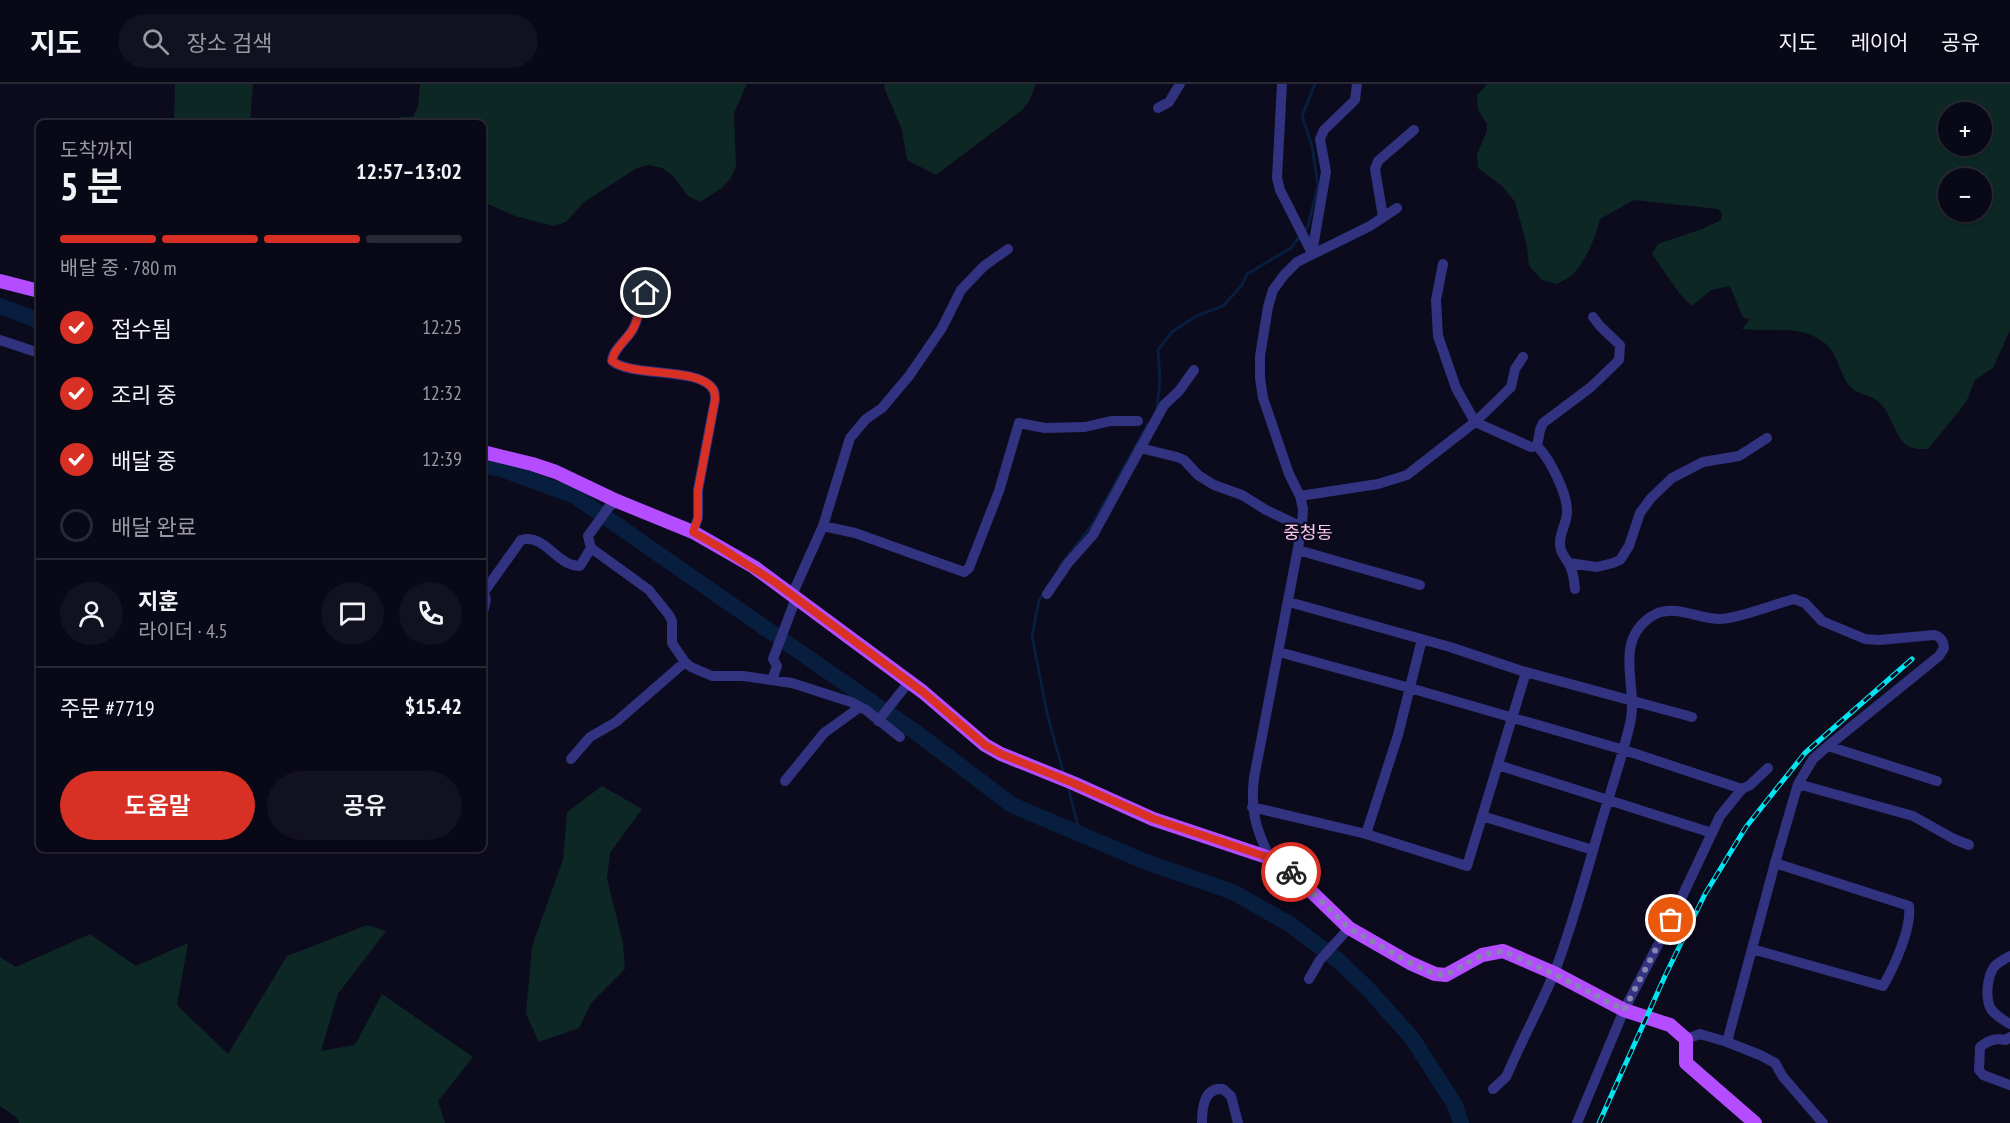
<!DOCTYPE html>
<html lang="ko">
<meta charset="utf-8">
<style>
:root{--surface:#090816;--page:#12111f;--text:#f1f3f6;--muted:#999aa1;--line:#292935;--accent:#d93025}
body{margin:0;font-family:"PT Sans Narrow","Noto Sans KR",sans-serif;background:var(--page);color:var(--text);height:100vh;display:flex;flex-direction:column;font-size:22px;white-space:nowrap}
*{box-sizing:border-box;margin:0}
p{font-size:20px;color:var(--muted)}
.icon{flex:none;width:33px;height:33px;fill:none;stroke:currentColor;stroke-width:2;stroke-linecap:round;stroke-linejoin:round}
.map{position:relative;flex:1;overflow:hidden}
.panel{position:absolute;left:36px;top:36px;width:450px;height:732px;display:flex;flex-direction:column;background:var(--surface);border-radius:9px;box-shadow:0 2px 4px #0004,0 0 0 2px var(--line)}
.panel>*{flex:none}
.controls{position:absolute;left:1938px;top:18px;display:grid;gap:12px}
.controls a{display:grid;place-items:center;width:54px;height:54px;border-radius:50%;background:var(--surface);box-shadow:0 2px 4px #0004,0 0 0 2px var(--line);font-size:30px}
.pin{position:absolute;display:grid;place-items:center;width:51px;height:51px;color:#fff;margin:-26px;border:3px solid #fff;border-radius:50%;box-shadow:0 2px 6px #0007}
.courier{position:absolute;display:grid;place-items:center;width:60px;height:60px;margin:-30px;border:4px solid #d93025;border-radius:50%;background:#fff;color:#222;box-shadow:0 2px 8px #0007}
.overview em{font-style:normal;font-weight:600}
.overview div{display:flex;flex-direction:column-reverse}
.overview{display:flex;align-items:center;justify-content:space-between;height:102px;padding:0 24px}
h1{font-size:39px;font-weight:600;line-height:45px}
.bar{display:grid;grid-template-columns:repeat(4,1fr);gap:9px 6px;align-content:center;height:72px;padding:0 24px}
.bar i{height:8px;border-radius:4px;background:var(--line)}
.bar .on{background:var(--accent)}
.bar p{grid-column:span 4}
.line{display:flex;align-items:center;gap:15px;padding:0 24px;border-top:2px solid var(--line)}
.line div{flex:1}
.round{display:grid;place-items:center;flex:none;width:63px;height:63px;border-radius:32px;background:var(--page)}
ol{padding:0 24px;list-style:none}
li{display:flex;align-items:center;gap:18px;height:66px}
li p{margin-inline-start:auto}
li .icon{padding:6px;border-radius:50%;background:var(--accent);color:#fff;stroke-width:4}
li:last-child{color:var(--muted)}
li i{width:33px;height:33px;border:3px solid var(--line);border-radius:50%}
.cta{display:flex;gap:12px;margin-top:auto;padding:12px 24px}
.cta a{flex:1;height:69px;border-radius:36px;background:var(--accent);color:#fff;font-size:24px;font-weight:600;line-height:69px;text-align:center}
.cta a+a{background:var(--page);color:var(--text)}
header{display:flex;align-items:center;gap:36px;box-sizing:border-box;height:84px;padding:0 30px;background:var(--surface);border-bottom:2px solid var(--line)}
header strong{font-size:28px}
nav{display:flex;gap:33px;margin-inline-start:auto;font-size:21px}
.search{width:420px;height:54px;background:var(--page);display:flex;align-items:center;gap:15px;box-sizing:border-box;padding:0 21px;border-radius:33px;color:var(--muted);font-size:22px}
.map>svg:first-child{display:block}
</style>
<header>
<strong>지도</strong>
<div class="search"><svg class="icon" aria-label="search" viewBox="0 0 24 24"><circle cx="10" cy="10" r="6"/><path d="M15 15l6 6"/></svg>장소 검색</div>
<nav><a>지도</a><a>레이어</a><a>공유</a></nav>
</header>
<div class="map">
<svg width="2010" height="1039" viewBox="0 0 2010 1039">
<rect width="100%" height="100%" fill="#0c0a1d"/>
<path fill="#0d2725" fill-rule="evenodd" d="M175,0H253L250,39H174Z
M420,0H747L734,29L736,83L731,94L722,104L700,118L688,112L673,92L662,84L649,81L637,84L584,118L566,138L553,142L515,132L483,118V39H394L400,33H413L418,22Z
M885,0H1036L1029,17L1021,27L936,91L907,76L902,46L884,3Z
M1487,0H2010V246L1993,284L1975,296L1967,316L1960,326L1928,365C1892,369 1899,337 1879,318C1869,309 1857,312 1848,300C1837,284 1838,266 1819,255C1796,241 1767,248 1742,245L1750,235L1743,234L1730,202L1711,206L1692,222L1679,209L1652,170L1658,160L1702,145L1721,136L1722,129L1718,125L1634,116L1600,135C1596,153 1586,176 1573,190C1569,194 1562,197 1557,200L1542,196L1529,182L1527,162L1515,118L1503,103L1478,84L1477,70L1487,47V40L1478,26L1477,11ZM1948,28H1982V62H1948ZM1948,94H1982V128H1948Z
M602,702L642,725L610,769L607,795L623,859L625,885L591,919L579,944L539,958L526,930L532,862L563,776L567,728Z
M367,841L386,847L338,910L321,967L355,961L382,910L473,973L438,1017L445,1039H19L16,1033L0,1022V873L16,883L90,850L136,882L188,859L177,921L228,970L287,872Z"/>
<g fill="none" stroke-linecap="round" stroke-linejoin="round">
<path stroke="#071e3f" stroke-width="3" d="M1304,147L1308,142L1318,101L1312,62L1302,32L1315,0
M1157,324L1160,297L1158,266L1172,248L1196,232L1223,222L1242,201L1247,190L1291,164L1300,152
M1060,482L1092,441L1148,340
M1044,508L1039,516L1032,552L1047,629L1064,691
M1068,703L1080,750"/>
<path stroke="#071e3f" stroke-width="16" d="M0,222L39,237
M483,381L504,386L575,412L918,650L1012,721L1146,778L1233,808L1291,841L1339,877L1368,905L1412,954L1455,1021L1461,1039"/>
<path stroke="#313280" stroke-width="10" d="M1282,0L1277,94L1280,106L1312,169
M1158,24L1169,18L1180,0
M1383,133L1375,85L1378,77L1414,46
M1312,169L1326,88L1320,55L1324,46L1355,16L1357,0
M1443,180L1436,216L1438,252L1456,304L1475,338L1531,363L1537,362L1540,346L1543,339L1591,303L1619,276L1620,261L1600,242L1593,233
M646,209C640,221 639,234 633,245C627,256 613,265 612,277C633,294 702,282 714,307C715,310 715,313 715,316L698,406V434L693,448
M0,256L39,269
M1537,362C1550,375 1568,410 1567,429C1566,442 1557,453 1561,466C1563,472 1568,477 1570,482C1574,490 1574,498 1575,505
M1140,364L1177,373L1184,376L1198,391L1214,401L1242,411L1266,426L1302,443
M1300,412L1378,400L1407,391L1475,338L1499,315L1511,303L1515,285L1523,273
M617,417L609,423L588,452L591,464L649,506L669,531L672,537V559L685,578L691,583L712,592H743L792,599L851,618L866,626L900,653
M823,442L855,449L964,488L969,484L999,407L1019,339L1045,344L1085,343L1111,337H1138
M1298,466L1420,501
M1569,479L1597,483L1613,479L1620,476L1629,462L1640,429L1651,414L1672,394L1703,378L1739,372L1767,354
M1047,510L1068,479L1093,451L1164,321L1179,307L1194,286
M792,511L823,442L850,354L866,335L882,324L909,292L942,244L961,206L984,182L1008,165
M1289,518L1450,563L1522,587L1692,633
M483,528L486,516L484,508L521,456C545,449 556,482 580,482L591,464
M1279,568L1410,604L1624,666L1742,705
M772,596L777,582L773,575L796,514
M878,637L909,598
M571,675L590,653L616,638L685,578
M1498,681L1712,749
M785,697L824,649L860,623
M1798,700L1913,732L1954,755L1969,761
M1252,723L1366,750L1467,782L1526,588
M1482,732L1593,766
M1366,750L1398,651L1422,555
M1270,774C1256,746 1250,726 1254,694L1302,443L1303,425L1300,412L1289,390L1263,314L1260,294V272L1268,223L1273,206L1284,191L1297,178L1370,142L1397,124
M1752,865L1883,902C1894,883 1912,844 1909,822L1775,779
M2010,872C2005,875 1998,878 1994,883C1987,893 1985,915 1991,925C1996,932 2003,936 2010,940
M1309,895L1320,876L1349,844
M2010,953L2006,956C1995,954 1989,956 1980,963L1979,986L1983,991L2010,1001
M1686,955L1700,950L1727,958L1775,779L1798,700L1813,675L1828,662L1937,697
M1727,958L1760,971L1775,979L1783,993L1823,1039
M1493,1005L1506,993L1511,982C1525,950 1542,919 1555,887C1572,842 1585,795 1598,749C1609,712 1621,677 1630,640C1639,603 1613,561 1649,534C1671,517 1696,535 1720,535C1737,535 1775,520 1794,515L1805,519L1822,537L1865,555L1879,556L1934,551C1941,553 1943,556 1944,564L1939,572L1828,662
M1202,1039C1202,1024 1204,1003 1223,1005L1231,1012L1238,1039
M1577,1039L1624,926L1671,836L1720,732L1742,705L1750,701L1768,684"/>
<path stroke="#b34dff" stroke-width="14" d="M0,197L39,207
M483,368L532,380L556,388L617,417L693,448L721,464L754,483L923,608L985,661L1001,670L1073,699L1153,735L1270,774L1292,789L1349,844L1410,879L1435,890L1446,891L1482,871L1503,867L1554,889L1624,926L1670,941L1686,955V979L1755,1039"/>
<defs>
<path id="rail" d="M1599,1039L1665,892L1705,810L1746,743L1805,669L1912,575"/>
</defs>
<use href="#rail" stroke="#00e5f1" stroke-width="5"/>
<use href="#rail" stroke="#0c0a1d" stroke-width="3" stroke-dasharray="9" stroke-linecap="butt"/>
</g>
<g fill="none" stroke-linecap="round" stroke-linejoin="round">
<path stroke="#8884b0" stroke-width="6" stroke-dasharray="0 10.8" d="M1291,788L1349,844L1410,879L1425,886L1435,890L1446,891L1482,871L1503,867L1554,890L1624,926L1671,836"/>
<path stroke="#d93025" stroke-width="8" d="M646,209C640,221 639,234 633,245C627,256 613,265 612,277C633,294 703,282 714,307C715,310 715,313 715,316L698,406V434L693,448L721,464L773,497L923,608L985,661L1001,670L1073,699L1154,735L1270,774L1291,788"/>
</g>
<g text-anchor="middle" stroke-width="4.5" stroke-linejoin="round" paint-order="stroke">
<g font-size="18" fill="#ffc8ee" stroke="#0c0a1d">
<text x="1308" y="455">중청동</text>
</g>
</g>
</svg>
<div class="controls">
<a>+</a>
<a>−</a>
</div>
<div class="pin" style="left:1671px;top:836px;background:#ea580c"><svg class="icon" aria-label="bag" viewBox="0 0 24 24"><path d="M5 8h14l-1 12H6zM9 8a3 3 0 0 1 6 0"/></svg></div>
<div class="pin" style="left:646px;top:209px;background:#1f2937"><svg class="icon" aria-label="home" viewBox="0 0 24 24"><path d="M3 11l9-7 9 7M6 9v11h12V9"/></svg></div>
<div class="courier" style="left:1291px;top:788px"><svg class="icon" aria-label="bike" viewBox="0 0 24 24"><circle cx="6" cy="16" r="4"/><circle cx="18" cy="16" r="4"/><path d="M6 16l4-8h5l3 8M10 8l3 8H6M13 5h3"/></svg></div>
<section class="panel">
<div class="overview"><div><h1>5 분</h1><p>도착까지</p></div><em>12:57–13:02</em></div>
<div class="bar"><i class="on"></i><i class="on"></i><i class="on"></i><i></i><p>배달 중 · 780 m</p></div>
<ol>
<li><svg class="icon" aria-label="check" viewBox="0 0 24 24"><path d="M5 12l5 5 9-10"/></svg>접수됨<p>12:25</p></li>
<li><svg class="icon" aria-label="check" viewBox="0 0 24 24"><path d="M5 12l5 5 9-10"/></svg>조리 중<p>12:32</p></li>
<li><svg class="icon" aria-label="check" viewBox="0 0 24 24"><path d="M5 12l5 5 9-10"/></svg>배달 중<p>12:39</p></li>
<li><i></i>배달 완료</li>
</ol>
<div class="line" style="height:108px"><a class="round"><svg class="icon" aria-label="person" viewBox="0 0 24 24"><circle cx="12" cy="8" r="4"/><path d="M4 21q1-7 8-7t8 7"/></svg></a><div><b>지훈</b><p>라이더 · 4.5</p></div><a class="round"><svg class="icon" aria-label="chat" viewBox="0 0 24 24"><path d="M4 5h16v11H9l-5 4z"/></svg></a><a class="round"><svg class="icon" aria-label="phone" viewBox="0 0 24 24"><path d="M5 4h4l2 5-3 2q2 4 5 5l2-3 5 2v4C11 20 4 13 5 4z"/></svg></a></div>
<div class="line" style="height:78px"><div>주문 #7719</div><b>$15.42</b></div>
<div class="cta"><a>도움말</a><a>공유</a></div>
</section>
</div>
